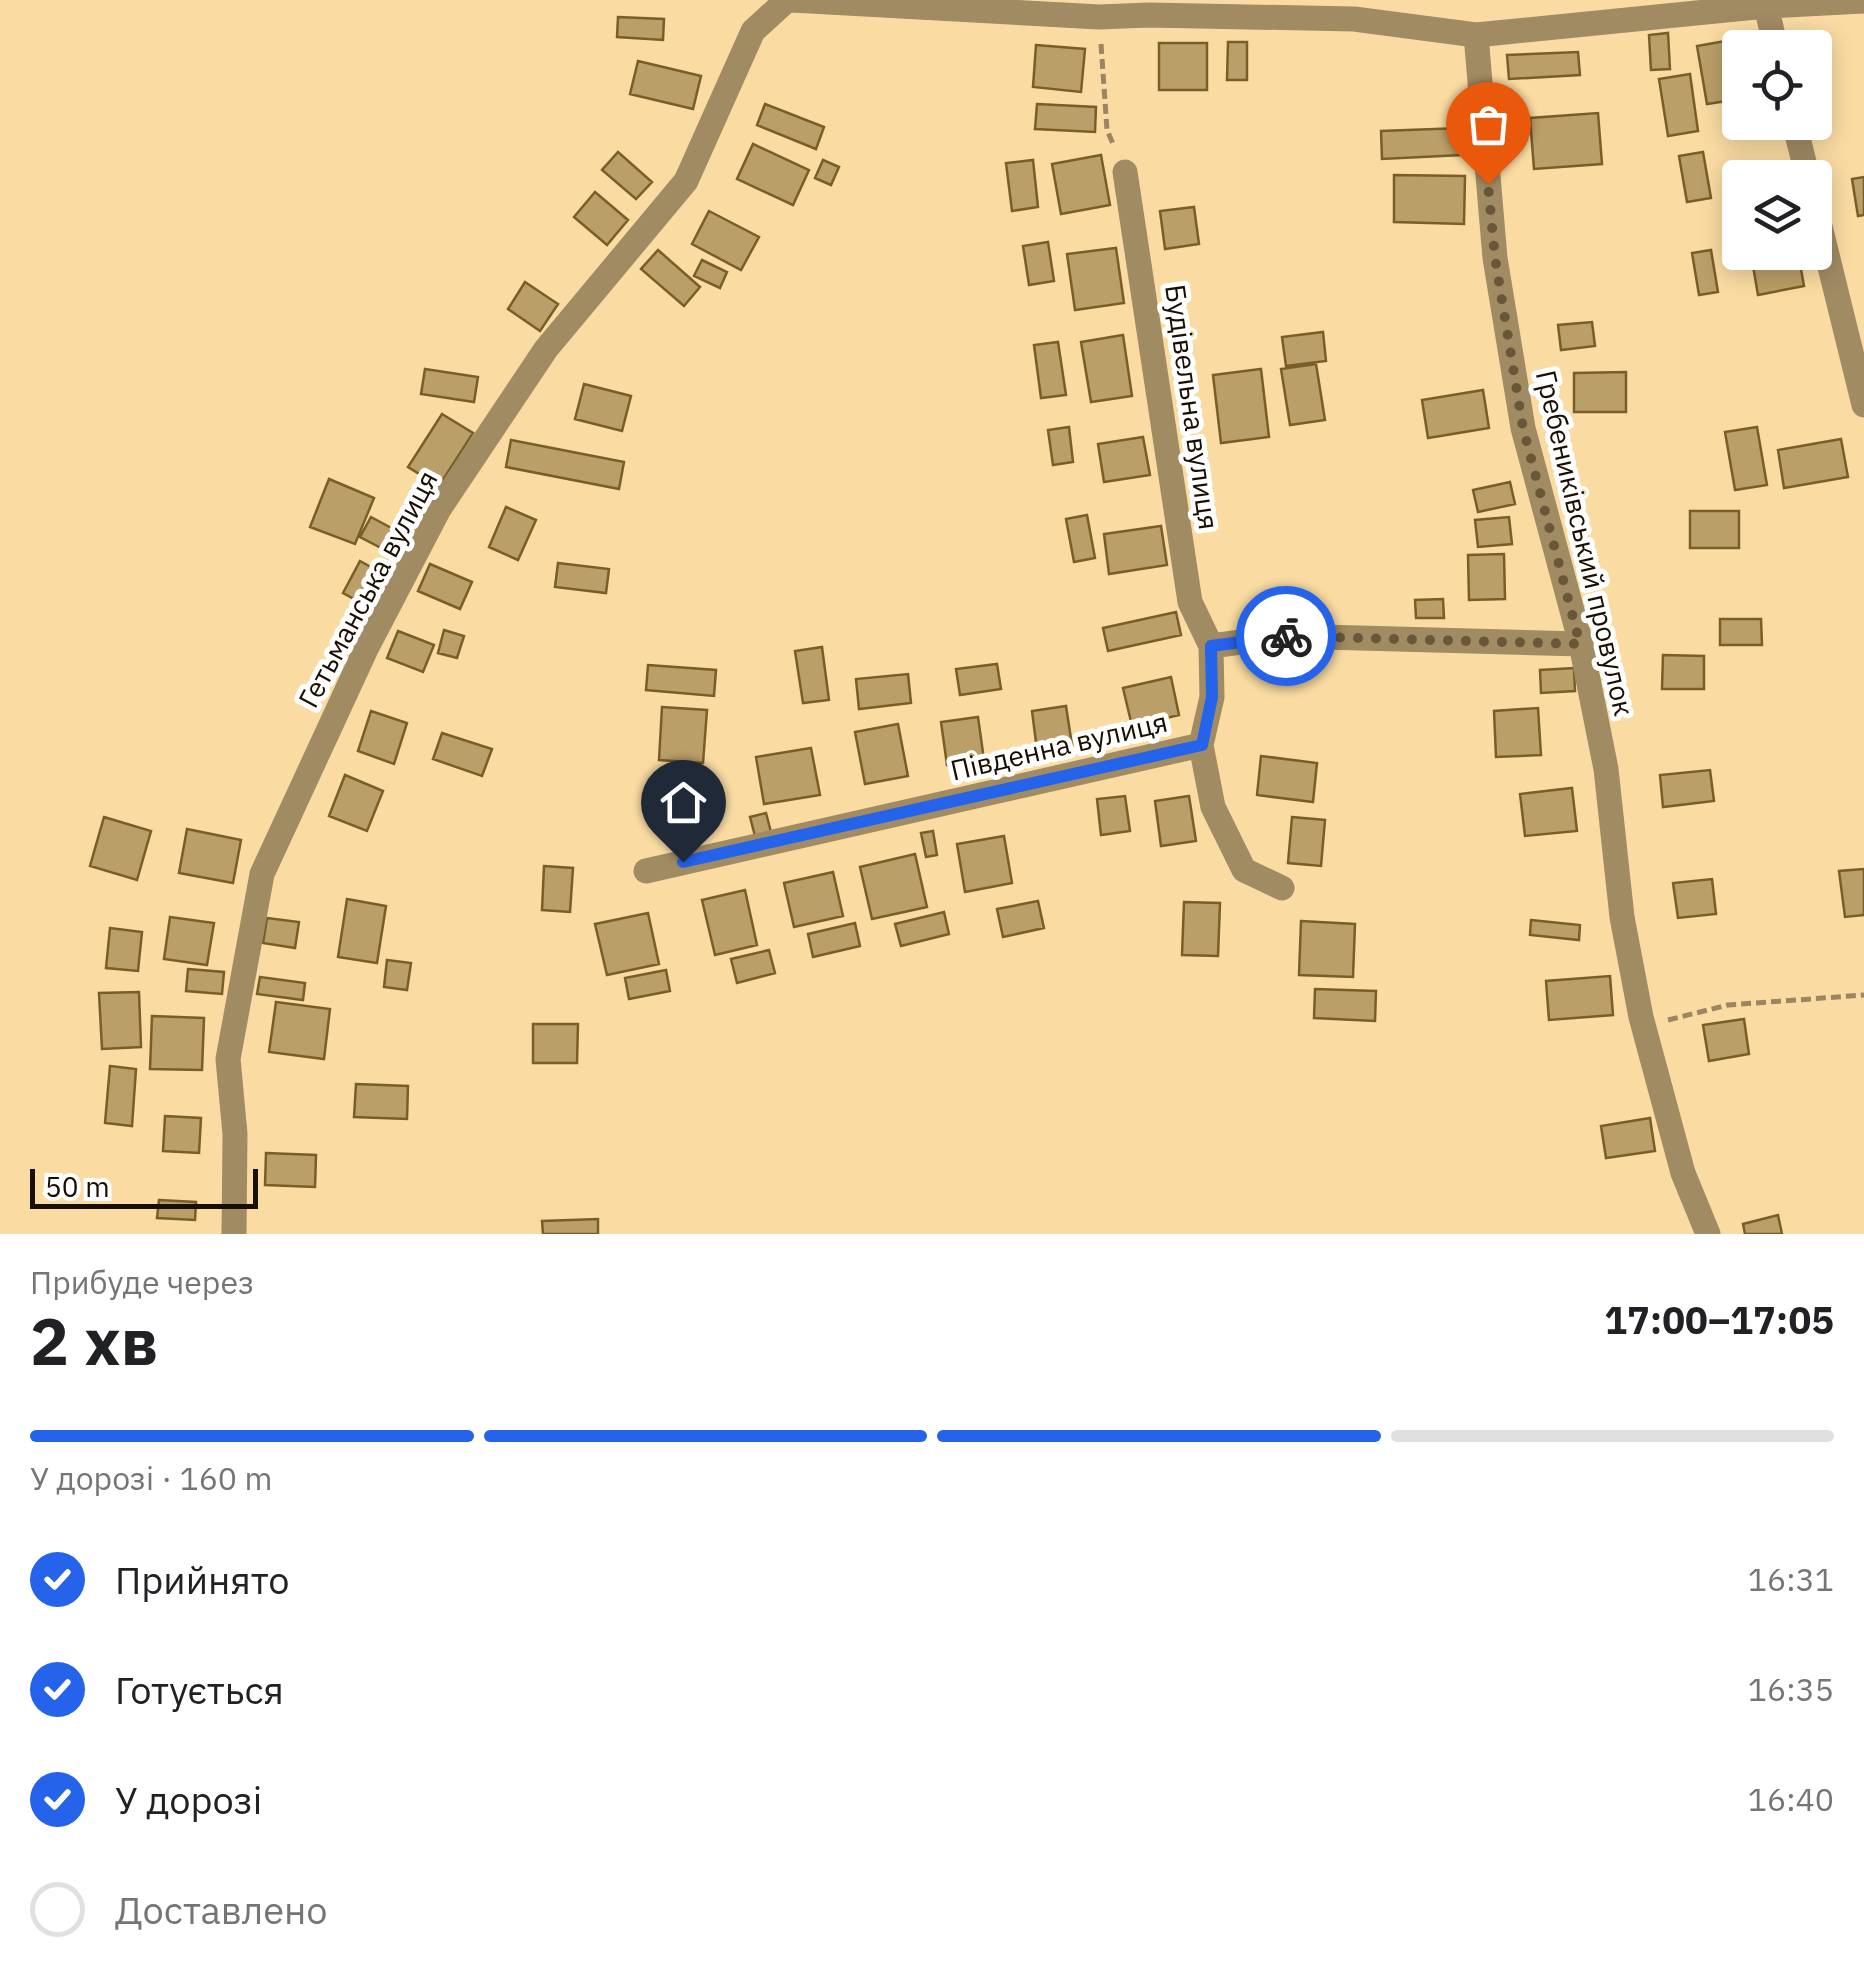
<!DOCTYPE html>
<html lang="uk">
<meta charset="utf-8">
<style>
:root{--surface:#fff;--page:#f2f2f2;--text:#202124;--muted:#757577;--line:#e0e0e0;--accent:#2563eb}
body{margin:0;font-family:"IBM Plex Sans",sans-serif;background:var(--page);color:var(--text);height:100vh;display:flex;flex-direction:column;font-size:38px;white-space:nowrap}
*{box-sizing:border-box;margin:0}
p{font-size:32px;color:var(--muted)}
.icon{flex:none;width:55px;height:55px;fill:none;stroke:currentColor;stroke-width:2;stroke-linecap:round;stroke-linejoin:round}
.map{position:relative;height:1234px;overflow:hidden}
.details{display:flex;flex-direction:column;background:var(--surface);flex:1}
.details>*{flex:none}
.tools{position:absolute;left:1722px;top:30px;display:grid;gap:20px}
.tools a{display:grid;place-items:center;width:110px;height:110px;border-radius:10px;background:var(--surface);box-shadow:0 5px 25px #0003;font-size:50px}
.scale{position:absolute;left:30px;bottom:25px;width:228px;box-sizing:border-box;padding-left:10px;border:5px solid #190f00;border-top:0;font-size:28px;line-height:35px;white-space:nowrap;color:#190f00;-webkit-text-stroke:8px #fff;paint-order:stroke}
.pin{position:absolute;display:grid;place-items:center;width:85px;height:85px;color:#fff;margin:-102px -42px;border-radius:50% 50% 50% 0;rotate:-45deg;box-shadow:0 0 10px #0007}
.pin .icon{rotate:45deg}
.courier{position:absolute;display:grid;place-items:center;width:100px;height:100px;margin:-50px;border:8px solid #2563eb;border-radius:50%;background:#fff;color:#222;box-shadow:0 2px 12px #0007}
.summary em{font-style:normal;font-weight:700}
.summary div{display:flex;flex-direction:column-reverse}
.summary{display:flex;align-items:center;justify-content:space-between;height:170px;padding:0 30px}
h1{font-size:65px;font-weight:700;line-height:75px}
.bar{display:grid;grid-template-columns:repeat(4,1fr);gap:15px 10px;align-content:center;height:120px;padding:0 30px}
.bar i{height:12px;border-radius:8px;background:var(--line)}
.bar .current{background:var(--accent)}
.bar p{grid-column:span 4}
ol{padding:0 30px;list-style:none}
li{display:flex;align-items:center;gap:30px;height:110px}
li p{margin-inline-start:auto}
li .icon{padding:10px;border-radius:50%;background:var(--accent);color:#fff;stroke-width:4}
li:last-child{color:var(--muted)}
li i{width:55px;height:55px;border:5px solid var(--line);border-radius:50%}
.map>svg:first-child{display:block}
</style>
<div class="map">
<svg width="1864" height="1234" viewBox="0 0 1864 1234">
<rect width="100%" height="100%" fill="#fadca3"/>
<path fill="#bb9f69" stroke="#785e28" stroke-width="2.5" d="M618,17L664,19L663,40L617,37Z
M1668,33L1670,69L1651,70L1649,35Z
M1754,36L1756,48H1740V99L1707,104L1697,46Z
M1228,42H1247V80H1227Z
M1159,43H1207V90H1159Z
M1036,45L1085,49L1081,92L1033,87Z
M1578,52L1580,75L1509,79L1507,55Z
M638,61L701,76L693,109L630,94Z
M1690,74L1698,131L1668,136L1659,79Z
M765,104L824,127L816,149L757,125Z
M1037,104L1096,107L1095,132L1035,129Z
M1598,113L1602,164L1534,169L1530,118Z
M1461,128L1462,155L1382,159L1381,131Z
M753,144L809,170L793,205L737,179Z
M618,152L652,182L636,199L602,170Z
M1703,152L1711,198L1687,202L1679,156Z
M1101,155L1110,205L1061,214L1052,164Z
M823,160L839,167L831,185L815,178Z
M1033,160L1038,207L1012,211L1006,163Z
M1778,166L1780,178H1740V211L1733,213L1726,175Z
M1394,175L1465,176L1464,224L1394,222Z
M1864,177V215L1858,216L1852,179Z
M595,192L628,220L607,245L574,217Z
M1194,207L1199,244L1165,249L1160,211Z
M709,211L759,237L741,270L692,244Z
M1048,242L1054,281L1029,285L1023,246Z
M1116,248L1124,303L1075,310L1067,254Z
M658,250L700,287L684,306L641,269Z
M1711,250L1718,292L1699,295L1692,253Z
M1798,252L1804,286L1758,295L1752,260Z
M702,260L727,272L720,288L694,276Z
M525,282L558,304L540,331L508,309Z
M1592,322L1595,346L1561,350L1558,325Z
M1323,332L1326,361L1286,366L1282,337Z
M1123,335L1132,396L1091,402L1081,342Z
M1058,342L1066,395L1041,398L1034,345Z
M1316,364L1325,420L1290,425L1281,369Z
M425,369L478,377L474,402L421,394Z
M1261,369L1269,437L1221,443L1213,375Z
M1626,372V412H1574V373Z
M584,384L631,396L622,431L575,419Z
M1483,390L1489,428L1428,438L1422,400Z
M442,414L473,433L439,486L408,467Z
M1069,427L1073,462L1053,465L1048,430Z
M1757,427L1767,485L1735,490L1725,432Z
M1143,437L1150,475L1104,482L1098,444Z
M1841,439L1848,477L1784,488L1778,450Z
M511,440L624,462L619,489L506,467Z
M329,479L374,498L355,544L310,527Z
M1510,482L1515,504L1478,512L1473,490Z
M506,507L536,520L518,560L489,547Z
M1690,511H1739V548H1690Z
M1087,515L1095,558L1074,562L1066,519Z
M371,517L395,530L385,550L360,537Z
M1509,517L1512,544L1478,547L1475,520Z
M1161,526L1167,565L1109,574L1104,534Z
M1504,554L1505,599L1469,600L1468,555Z
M360,561L380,572L363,604L343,593Z
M558,563L609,569L606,593L555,587Z
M430,564L472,582L460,609L418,591Z
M1443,599L1444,618H1416L1415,600Z
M1176,612L1181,635L1108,651L1103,628Z
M1720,619H1761L1762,645H1720Z
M444,630L464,636L457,658L438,653Z
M398,631L434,645L423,672L387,658Z
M822,647L829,700L803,703L795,651Z
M1663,655L1704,656V689H1662Z
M997,664L1001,689L960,695L956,669Z
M648,665L716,670L714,696L646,690Z
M1574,668L1575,691L1541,693L1540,670Z
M908,674L911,703L859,709L856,679Z
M1171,677L1179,715L1132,726L1123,688Z
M1066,706L1072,745L1037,750L1032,711Z
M662,707L707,710L703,763L659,760Z
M1538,708L1541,755L1496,757L1494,711Z
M371,711L407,723L394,764L358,751Z
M978,717L984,760L947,765L941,722Z
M898,724L908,776L865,784L855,732Z
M442,733L492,749L482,776L433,759Z
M811,748L820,795L764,804L756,757Z
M1261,756L1317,763L1313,802L1257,795Z
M1710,770L1714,801L1663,807L1660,775Z
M345,775L383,791L367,831L329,816Z
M1572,788L1577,831L1525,836L1520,794Z
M1125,796L1130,831L1101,835L1097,799Z
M1189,796L1196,841L1161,846L1155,801Z
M766,813L771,832L755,836L750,817Z
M104,817L151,831L137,880L90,866Z
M1292,817L1325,820L1321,866L1288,863Z
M187,829L241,840L233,883L179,873Z
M933,831L937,855L926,857L921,833Z
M1004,836L1012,883L965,892L957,844Z
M915,854L927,907L872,919L860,867Z
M544,866L573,868L570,912L542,910Z
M1864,869V915L1845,917L1839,871Z
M833,872L843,916L794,927L784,883Z
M1712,879L1716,914L1678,918L1673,883Z
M745,890L757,945L715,955L702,900Z
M347,899L386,906L377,963L338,957Z
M1038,901L1044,928L1003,937L997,909Z
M1184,902L1220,903L1218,956L1182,955Z
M944,912L949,934L901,946L895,924Z
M648,913L659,964L607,975L595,924Z
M170,917L214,923L207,965L164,959Z
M267,918L299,922L295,948L263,943Z
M1531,920L1580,925L1579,940L1530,935Z
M1301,921L1355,924L1353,977L1299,975Z
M855,923L860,946L813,957L808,934Z
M110,928L142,932L138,971L106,968Z
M769,950L775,973L737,983L731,959Z
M387,960L411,963L407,990L384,987Z
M188,969L224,972L222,994L186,991Z
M666,970L670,991L629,999L625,978Z
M1610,976L1613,1015L1549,1020L1546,981Z
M260,977L305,983L303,1000L257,994Z
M1315,989L1376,991L1375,1021L1314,1018Z
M139,992L141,1047L102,1049L99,993Z
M276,1002L330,1009L324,1059L269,1052Z
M152,1016L204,1018L202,1070L150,1069Z
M1744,1019L1749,1054L1709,1061L1703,1025Z
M533,1024H578L577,1063H533Z
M110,1066L136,1069L132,1126L105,1123Z
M356,1084L408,1086L407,1119L354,1117Z
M165,1116L201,1118L199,1153L163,1151Z
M1650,1118L1655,1151L1606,1158L1601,1126Z
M266,1153L316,1155L315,1187L265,1185Z
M159,1200L196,1202L195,1220L157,1218Z
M1778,1215L1782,1234H1745L1743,1224Z
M598,1219V1234H543L542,1221Z"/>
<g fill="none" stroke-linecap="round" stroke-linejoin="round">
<path stroke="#9c865f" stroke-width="5" stroke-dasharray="10 5" stroke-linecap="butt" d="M1101,44L1107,130L1114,146
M1668,1020L1728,1005L1864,995"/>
<path stroke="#a18b63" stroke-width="25" d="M792,0L1099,17L1149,15L1354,19L1476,35L1766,6L1864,1
M1766,6L1776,48
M1476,35L1495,258L1523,428L1581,644L1606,769L1622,917L1641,1017L1683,1173L1708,1234
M1794,122L1808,178
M1125,172L1190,602L1211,646
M1815,206L1864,405
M1201,745L1213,807L1244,870L1282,888
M646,871L1201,745L1212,697L1211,646L1286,636L1581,644
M234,1234L235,1134L228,1059L262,874L366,649L439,509L546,349L686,181L753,31L787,0"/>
</g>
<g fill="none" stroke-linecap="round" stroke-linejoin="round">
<path stroke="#685739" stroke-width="10" stroke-dasharray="0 18" d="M1286,636L1580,644L1523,428L1495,258L1488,184"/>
<path stroke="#2563eb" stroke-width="12" d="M683,862L1202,745L1212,697L1211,646L1286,636"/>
</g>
<g text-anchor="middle" stroke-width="10" stroke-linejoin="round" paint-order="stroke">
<g font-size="28" fill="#190f00" stroke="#fff">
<text transform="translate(1192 407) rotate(82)" y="10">Будівельна вулиця</text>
<text transform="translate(1585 543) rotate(77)" y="10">Гребениківський провулок</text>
<text transform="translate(368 589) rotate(-62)" y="10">Гетьманська вулиця</text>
<text transform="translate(1059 746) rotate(-13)" y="10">Південна вулиця</text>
</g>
</g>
</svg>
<div class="tools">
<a><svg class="icon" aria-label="locate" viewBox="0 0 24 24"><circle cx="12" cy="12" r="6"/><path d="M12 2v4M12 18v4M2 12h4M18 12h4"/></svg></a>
<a><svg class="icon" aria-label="layers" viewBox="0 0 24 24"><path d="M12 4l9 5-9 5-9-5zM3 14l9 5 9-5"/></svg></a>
</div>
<div class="scale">50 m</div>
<div class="pin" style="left:1488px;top:184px;background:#ea580c"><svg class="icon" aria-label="bag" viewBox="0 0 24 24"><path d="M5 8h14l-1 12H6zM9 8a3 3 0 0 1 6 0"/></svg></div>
<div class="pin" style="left:683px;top:862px;background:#1f2937"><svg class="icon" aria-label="home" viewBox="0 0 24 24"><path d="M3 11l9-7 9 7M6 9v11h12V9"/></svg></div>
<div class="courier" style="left:1286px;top:636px"><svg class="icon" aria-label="bike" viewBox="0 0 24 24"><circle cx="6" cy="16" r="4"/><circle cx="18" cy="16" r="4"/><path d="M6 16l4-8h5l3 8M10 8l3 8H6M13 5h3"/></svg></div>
</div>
<section class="details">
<div class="summary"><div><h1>2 хв</h1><p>Прибуде через</p></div><em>17:00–17:05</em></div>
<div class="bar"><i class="current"></i><i class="current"></i><i class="current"></i><i></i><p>У дорозі · 160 m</p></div>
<ol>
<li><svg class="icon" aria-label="check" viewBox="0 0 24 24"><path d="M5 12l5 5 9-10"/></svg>Прийнято<p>16:31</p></li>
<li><svg class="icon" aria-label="check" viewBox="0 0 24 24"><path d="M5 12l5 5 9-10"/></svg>Готується<p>16:35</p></li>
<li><svg class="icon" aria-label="check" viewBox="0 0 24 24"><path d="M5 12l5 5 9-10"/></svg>У дорозі<p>16:40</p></li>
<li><i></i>Доставлено</li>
</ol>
</section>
